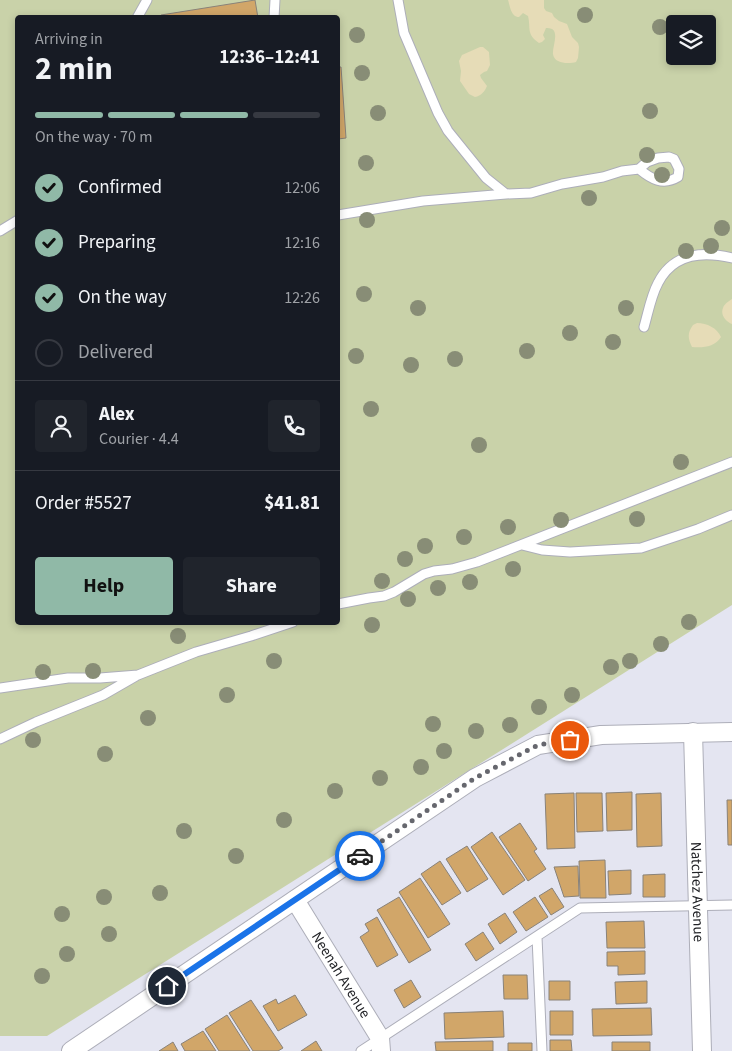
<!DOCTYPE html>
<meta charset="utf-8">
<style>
:root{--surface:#171b24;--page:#20242c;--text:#f1f3f6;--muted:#9ea1a6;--line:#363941;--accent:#90b9a7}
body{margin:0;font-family:"Source Sans 3",sans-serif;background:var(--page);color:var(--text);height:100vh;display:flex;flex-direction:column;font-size:19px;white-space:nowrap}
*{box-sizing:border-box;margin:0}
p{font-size:16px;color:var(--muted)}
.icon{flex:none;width:28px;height:28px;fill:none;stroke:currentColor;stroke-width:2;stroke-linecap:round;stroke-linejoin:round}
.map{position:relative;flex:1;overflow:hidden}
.sheet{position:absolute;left:15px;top:15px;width:325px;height:610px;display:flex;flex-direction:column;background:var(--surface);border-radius:5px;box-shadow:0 2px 8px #0003}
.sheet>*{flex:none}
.tools{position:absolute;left:666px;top:15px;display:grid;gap:10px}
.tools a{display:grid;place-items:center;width:50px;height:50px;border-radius:5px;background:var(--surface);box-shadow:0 2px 8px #0003;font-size:25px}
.pin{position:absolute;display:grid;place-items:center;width:42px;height:42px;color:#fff;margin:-21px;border:2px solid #fff;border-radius:50%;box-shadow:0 1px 5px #0007}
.courier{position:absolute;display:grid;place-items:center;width:50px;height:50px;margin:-25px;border:4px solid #1a73e8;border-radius:50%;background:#fff;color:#222;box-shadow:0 1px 6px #0007}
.head em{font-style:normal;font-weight:700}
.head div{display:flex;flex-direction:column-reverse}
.head{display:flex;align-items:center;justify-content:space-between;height:85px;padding:0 20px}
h1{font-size:32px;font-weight:700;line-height:38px}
.bar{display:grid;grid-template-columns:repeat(4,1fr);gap:8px 5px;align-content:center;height:60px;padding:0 20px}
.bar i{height:6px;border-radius:4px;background:var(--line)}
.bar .current{background:var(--accent)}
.bar p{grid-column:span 4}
.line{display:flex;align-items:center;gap:12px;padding:0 20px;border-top:1px solid var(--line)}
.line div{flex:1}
.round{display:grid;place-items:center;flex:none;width:52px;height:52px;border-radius:5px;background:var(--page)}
ol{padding:0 20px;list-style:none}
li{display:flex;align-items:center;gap:15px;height:55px}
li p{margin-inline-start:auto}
li .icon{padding:5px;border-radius:50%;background:var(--accent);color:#111;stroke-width:4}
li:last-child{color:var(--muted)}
li i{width:28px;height:28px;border:2px solid var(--line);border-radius:50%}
.action{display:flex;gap:10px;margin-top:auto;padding:10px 20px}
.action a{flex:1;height:58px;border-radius:5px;background:var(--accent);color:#111;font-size:20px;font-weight:700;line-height:58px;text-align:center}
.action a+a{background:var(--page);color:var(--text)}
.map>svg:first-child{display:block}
</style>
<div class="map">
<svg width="732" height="1051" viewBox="0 0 732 1051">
<rect width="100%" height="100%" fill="#e4e5f1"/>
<path fill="#c9d2a9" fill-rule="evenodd" d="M0,0H732V605L47,1036H0ZM18,18H338V622H18ZM675,24H708V56H675Z"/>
<path fill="#e6dcb7" d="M508,0H544V8L546,11L552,13L554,17L559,21L567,24L572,37L578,43L579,47L578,58L576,62C569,64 554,64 553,54C552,46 562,27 546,28L543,35L545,39L542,42L539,43C526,34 531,28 528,16L523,13L519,17C511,17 510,6 508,0Z
M480,47H483L489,52L490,65L487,71L484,72L480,75L481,78L487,86C485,91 481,96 475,97L469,94L460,81L461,71L459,61L462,55Z
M732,299V324C726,322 720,315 723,308C724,304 729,301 732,299Z
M697,323C707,323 717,328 721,337C715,347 703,348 692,347C688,339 687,333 693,325Z"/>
<path fill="#d1a669" stroke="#898279" d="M255,0L258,18H162L161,15Z
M338,67H341L346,138L338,139Z
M632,792V830L607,831L606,793Z
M574,793L575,848L547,849L545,794Z
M576,793H602L603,831L577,832Z
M661,793L662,846L637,847L636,794Z
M727,800H732V845H728Z
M520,823L537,849L534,851L546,869L528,881L499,837Z
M492,832L525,880L503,895L471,847Z
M467,846L488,879L467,892L446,859Z
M605,860L606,898H580L579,861Z
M440,861L461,893L442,905L421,874Z
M578,866L579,896L564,897L554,867Z
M631,870V894L609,895L608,871Z
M665,874V897H643V875Z
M420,878L450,924L428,938L399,892Z
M552,888L564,907L551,915L539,896Z
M399,897L431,950L409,963L377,910Z
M535,897L548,917L526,931L513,912Z
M505,913L517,932L500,944L488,924Z
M377,917L398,955L377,967L360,937L369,931L365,924Z
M644,921L645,948H607L606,922Z
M483,932L494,949L476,961L465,944Z
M645,951V974L618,975V966H607V952Z
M503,975H527L528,999H504Z
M411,980L421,997L404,1008L394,990Z
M549,981H570V1000H549Z
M647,981V1003L616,1004L615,982Z
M295,995L307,1015L278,1031L263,1006L276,999L278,1004Z
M251,1000L283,1048L278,1051H253L229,1013Z
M651,1008L652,1035L593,1036L592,1009Z
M503,1011L504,1037L445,1039L444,1013Z
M550,1011H573V1035H550Z
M227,1015L250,1051H219L205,1029Z
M203,1031L216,1051H185L181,1044Z
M550,1040H571L572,1051H550Z
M316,1041L322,1051H301Z
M493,1041V1051H436L435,1042Z
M173,1042L178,1051H159Z
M612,1042H650V1051H612Z
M508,1043H532V1051H508Z"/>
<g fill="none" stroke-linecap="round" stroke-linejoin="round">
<defs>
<path id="lane" d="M398,0L404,33L438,113L448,131L486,178L506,194L531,193L562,184L603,177L622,171L639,169L647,162L658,158L669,157L674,159L679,169L678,177C663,186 651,179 639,169
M137,18L147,0
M274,18L275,0
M338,215L423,201L506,194
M0,231L18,220
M644,327C648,313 651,296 658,283C673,253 703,251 732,258
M522,545L542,550L570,552L641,548L698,529L732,515
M338,604L369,598L384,596L394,592L424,574L434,571L452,569L477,562L732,462
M0,688L68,678H100L138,675L196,652L251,636L293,622
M0,739L36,722L103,695L136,676
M537,937L542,1051
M361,1051L580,908L732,905"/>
<g id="street">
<path id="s1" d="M693,732L702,1051"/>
<path id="s2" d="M295,900L380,1038L381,1051"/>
<path d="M71,1051L475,778L538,745L601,735L732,732"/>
</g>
</defs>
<use href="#lane" stroke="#adaeb9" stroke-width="11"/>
<use href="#street" stroke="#adaeb9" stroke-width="20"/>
<use href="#lane" stroke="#fff" stroke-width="9"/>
<use href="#street" stroke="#fff" stroke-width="18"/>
</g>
<g fill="#888d76">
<circle cx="585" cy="15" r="8"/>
<circle cx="660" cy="27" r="8"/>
<circle cx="357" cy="35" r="8"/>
<circle cx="362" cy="73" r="8"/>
<circle cx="650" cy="111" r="8"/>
<circle cx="378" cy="113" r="8"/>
<circle cx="647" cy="155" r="8"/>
<circle cx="366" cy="163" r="8"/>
<circle cx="662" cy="175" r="8"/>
<circle cx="589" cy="198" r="8"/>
<circle cx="367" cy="220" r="8"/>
<circle cx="722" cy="228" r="8"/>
<circle cx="711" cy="246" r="8"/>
<circle cx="686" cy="251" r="8"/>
<circle cx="364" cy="294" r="8"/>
<circle cx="418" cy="308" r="8"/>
<circle cx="626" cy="308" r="8"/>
<circle cx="570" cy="333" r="8"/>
<circle cx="613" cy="342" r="8"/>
<circle cx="527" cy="351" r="8"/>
<circle cx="356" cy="356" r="8"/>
<circle cx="455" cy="359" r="8"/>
<circle cx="411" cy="365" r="8"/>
<circle cx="371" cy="409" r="8"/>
<circle cx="479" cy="445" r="8"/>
<circle cx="681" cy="462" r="8"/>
<circle cx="637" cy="519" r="8"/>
<circle cx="561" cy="520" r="8"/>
<circle cx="508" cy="527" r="8"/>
<circle cx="464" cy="537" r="8"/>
<circle cx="425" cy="546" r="8"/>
<circle cx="405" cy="559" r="8"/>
<circle cx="513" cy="569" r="8"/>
<circle cx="382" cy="581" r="8"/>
<circle cx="470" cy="582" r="8"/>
<circle cx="438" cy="588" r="8"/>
<circle cx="408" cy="599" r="8"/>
<circle cx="689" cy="622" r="8"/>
<circle cx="372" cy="625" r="8"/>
<circle cx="178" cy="636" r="8"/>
<circle cx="661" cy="644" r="8"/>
<circle cx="274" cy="661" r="8"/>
<circle cx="630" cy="661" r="8"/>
<circle cx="611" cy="667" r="8"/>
<circle cx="93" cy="671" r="8"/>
<circle cx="43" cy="672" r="8"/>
<circle cx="227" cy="695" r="8"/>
<circle cx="572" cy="695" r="8"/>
<circle cx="539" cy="707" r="8"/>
<circle cx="148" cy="718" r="8"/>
<circle cx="433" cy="724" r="8"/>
<circle cx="510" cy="725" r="8"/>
<circle cx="476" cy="731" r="8"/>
<circle cx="33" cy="740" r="8"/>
<circle cx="444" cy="751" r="8"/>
<circle cx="105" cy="754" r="8"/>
<circle cx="421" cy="767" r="8"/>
<circle cx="380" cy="778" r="8"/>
<circle cx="335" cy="791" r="8"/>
<circle cx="284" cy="820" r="8"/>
<circle cx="184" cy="831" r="8"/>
<circle cx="236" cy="856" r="8"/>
<circle cx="160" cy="893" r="8"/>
<circle cx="104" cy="897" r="8"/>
<circle cx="62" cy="914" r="8"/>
<circle cx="109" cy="934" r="8"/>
<circle cx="67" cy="954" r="8"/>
<circle cx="42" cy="976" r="8"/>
</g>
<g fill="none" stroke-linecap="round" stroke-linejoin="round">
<path stroke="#66676e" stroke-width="5" stroke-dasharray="0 9" d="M360,856L475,778L538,745L570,740"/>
<path stroke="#1a73e8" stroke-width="6" d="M167,986L360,856"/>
</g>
<g text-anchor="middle" stroke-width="4" stroke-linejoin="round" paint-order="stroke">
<g font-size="15" fill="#222327" stroke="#e4e5f1">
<text dy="5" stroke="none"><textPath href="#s1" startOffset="160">Natchez Avenue</textPath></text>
<text dy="5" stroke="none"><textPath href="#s2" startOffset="88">Neenah Avenue</textPath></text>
</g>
</g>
</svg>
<div class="tools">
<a><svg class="icon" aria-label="layers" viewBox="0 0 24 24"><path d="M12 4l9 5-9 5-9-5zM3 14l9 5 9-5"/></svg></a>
</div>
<div class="pin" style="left:570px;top:740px;background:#ea580c"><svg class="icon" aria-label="bag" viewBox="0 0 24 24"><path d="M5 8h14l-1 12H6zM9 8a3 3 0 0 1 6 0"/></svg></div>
<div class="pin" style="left:167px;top:986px;background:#1f2937"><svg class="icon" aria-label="home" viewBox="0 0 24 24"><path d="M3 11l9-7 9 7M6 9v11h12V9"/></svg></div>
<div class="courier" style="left:360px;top:856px"><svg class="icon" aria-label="car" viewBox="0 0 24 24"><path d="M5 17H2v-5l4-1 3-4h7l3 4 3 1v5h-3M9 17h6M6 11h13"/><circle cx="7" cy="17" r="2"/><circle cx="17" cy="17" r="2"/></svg></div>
<section class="sheet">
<div class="head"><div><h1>2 min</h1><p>Arriving in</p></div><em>12:36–12:41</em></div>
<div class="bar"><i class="current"></i><i class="current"></i><i class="current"></i><i></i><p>On the way · 70 m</p></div>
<ol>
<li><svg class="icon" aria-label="check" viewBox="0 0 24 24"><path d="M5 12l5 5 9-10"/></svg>Confirmed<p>12:06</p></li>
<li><svg class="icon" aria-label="check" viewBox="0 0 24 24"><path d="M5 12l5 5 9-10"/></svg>Preparing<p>12:16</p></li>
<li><svg class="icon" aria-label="check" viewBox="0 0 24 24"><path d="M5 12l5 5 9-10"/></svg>On the way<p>12:26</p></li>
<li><i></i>Delivered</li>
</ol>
<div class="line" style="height:90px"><a class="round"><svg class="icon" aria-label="person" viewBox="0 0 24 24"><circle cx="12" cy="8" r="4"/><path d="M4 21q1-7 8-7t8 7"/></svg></a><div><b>Alex</b><p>Courier · 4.4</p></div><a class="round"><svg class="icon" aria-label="phone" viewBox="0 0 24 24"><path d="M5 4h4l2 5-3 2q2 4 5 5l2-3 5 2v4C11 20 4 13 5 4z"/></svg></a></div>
<div class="line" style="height:65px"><div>Order #5527</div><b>$41.81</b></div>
<div class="action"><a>Help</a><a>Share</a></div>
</section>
</div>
